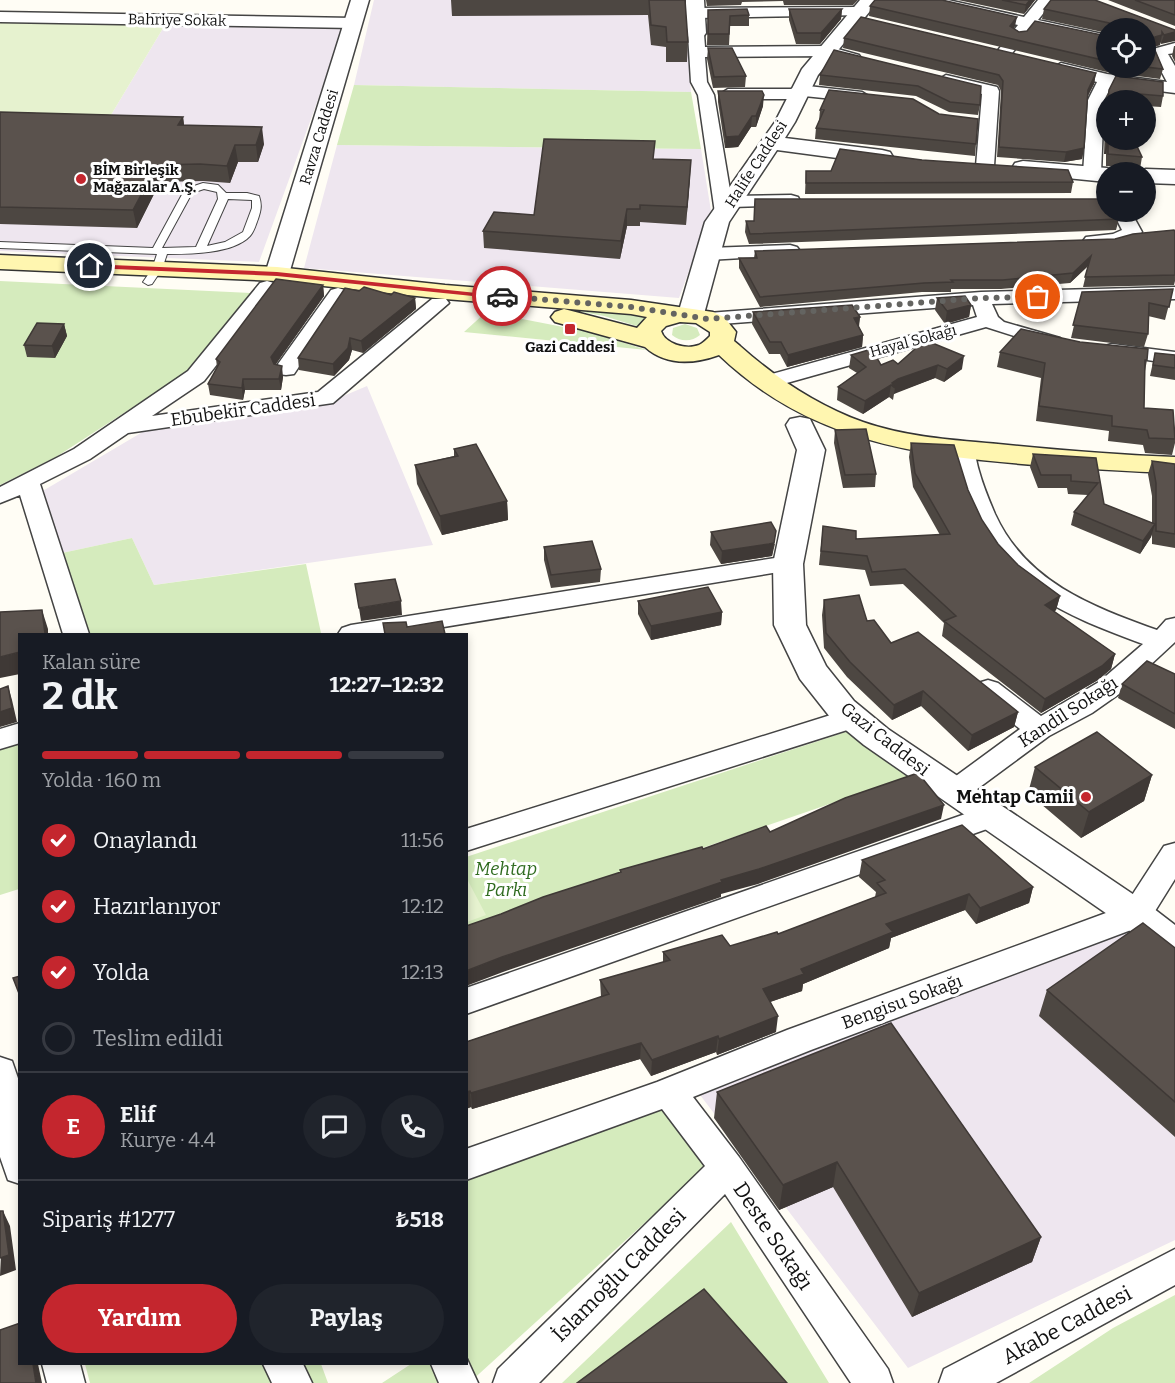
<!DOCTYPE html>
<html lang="tr">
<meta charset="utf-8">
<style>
:root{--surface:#171b24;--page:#20242c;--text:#f1f3f6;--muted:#9ea1a6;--line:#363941;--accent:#c4262e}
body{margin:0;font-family:Bitter,serif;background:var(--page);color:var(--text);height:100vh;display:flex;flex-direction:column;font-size:22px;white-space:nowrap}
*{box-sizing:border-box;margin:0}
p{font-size:20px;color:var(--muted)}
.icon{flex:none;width:33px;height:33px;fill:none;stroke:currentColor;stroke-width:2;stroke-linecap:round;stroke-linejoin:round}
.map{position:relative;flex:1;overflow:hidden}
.drawer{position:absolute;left:18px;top:633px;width:450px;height:732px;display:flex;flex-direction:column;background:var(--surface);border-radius:0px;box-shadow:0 3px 9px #0003}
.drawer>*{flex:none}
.fabs{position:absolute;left:1096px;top:18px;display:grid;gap:12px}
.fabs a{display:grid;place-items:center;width:60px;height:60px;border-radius:50%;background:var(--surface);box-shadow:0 3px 9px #0003;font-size:30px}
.pin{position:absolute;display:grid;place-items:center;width:51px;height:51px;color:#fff;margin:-26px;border:3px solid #fff;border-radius:50%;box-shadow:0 2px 6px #0007}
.courier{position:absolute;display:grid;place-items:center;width:60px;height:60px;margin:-30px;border:4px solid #c4262e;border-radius:50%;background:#fff;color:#222;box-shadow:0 2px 8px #0007}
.head em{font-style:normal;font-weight:700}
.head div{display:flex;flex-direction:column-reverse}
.head{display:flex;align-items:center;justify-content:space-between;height:102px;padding:0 24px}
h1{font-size:39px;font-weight:700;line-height:45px}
.bar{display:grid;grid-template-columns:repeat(4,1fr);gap:9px 6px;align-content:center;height:72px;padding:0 24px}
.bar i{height:8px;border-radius:4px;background:var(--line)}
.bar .active{background:var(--accent)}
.bar p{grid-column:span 4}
.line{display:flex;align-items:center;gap:15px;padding:0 24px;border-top:2px solid var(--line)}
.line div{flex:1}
.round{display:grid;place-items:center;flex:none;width:63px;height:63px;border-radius:32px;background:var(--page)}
ol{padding:0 24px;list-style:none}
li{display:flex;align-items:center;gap:18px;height:66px}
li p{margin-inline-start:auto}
li .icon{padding:6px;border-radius:50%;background:var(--accent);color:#fff;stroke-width:4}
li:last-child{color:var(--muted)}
li i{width:33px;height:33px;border:3px solid var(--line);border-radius:50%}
.primary-button{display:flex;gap:12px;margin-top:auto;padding:12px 24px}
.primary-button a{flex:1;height:69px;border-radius:36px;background:var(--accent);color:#fff;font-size:24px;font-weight:700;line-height:69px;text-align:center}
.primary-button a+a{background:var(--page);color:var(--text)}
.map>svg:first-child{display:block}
</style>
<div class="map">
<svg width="1175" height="1383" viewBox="0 0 1175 1383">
<rect width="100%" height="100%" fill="#fffdf5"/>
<path fill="#eee6ef" d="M374,0H684L691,92L354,85Z
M165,25L344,28L259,262L0,251V123L105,125Z
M337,145L701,149L711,211L679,298L304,268Z
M367,386L433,545L154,585L132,538L62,553L41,492L151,427L334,400Z
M1119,924L1175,969V1240L908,1368L697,1091Z"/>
<path fill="#d5ebbd" d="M354,85L691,92L701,149L337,145Z
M0,281L251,293L184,374L56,457L0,485Z
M543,305L658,313L643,328L604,316Z
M486,312L589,332L647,350L464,332Z
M685,324L697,328L700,335C692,342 680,342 672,335L673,328Z
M132,538L154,585L306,564L321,633L87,634L62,553Z
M855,729L911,776L467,929L466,857Z
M19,739V889L0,895V745Z
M658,1106L706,1167L469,1383H382L411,1364H466L467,1179Z
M731,1222L829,1383H562Z
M1175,1295V1383H1029L1113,1328Z
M85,1364H321L328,1383H90Z"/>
<path fill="#e6f2cf" d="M0,21L165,25L105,125L0,123Z
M466,877L486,915L467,922H466Z"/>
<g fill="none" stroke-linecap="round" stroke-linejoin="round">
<defs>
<path id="service" d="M203,183L218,185L226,193H247L259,196C262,205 261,210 258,219C256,224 254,232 250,236C233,254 189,254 167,254L162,269L152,284L148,285L143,282L152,269L157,254L0,248V242L153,248L185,189ZM204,189L217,192L218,199L196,247L162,248L192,193ZM228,199L252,200V208L243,232L225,242L207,246Z"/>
<path id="minor" d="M920,0H948L1024,17L1038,0H1054L1038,20L1107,35V45L1032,28L1009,57L1003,59L995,54L1018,25L923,3Z
M859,7L864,9L867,12L864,15L696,18L688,13L696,8Z
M0,12L353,18L361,23L353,28L0,22Z
M696,29L704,34L705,47L827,46L859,55L861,58L853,63L827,56L705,57L707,82L714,95L731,196L791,195L798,197L800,201L798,205L732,207L733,213L731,217H717L715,213L698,95L691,82L688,34Z
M1175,43V53L1168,54L1175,66V93L1112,85L1104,100L1101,173L1098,177H1086L1083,173L1088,100L1097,82L1055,71L1053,68L1061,63L1107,74L1167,82L1151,52L1153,49Z
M946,75L997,87L999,91L994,166L991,170H979L976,166L982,94L940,83L938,80Z
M799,85L862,92L870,97L862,102L804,96L797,99H728L720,94L728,89H791Z
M1113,212H1131L1142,232C1131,247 1102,249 1086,245L1083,241L1086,237L1113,234L1122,230Z
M790,245L797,247L800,251L797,255L708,260L701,258L698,254L701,250L708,248Z
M267,281L274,283L277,287L204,381L152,416L318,392L432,299H446L449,303L333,403L128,433L90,459L40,484L89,634H63L20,495L0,503V487L74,449L188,371L260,283Z
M1175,287V299L992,304L998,317L1004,322L1060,338L1063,342L1060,346L1053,348L1046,346L986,327L769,388L761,387L758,382L761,377L977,317L973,305L708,325L701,323L698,319L701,315L708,313L981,292Z
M338,288L345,290L348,294L294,374L286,375L278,374L275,369L278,364L331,290Z
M1112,344L1175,352V364L1105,354L1101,350L1105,346Z
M963,443L971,445C976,453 976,462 979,471C983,486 989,500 995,514C1026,582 1091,606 1157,630L1166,620L1175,618V642L1119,694L1092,713L1049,736L965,798L955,801L945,798L941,791L945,784L1020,729L978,695L975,689L978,683L988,680L998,683L1041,716L1099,682L1143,644C1062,614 1000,590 967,503C961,486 954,468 952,450L955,445Z
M788,556L797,559L800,564L797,569L401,634H338L342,628L351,625Z
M853,708L863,711L867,718L863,725L466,851V829Z
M20,723V743L0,749V729Z
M991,805L1001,808L1006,816L1001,824L466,1014V988Z
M1175,843V879L1147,924L811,1050L693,1097L739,1157L888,1369L893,1383H851L725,1194L539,1383H493L498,1369L705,1166L662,1109L466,1180V1149L657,1082L787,1030L1125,906L1164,846Z
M0,1057L12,1061L20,1084V1184L8,1180L0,1157Z
M1175,1249V1285L996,1383H939L944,1369Z
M466,1357L478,1383H439L431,1364H466Z
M42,1364H80L85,1383H47Z
M263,1364H303L312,1383H272Z"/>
<path id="tertiary" d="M351,0H369L289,274L286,279L277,281L268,279L265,274Z
M686,0H704L706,33L703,37H689L686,33Z
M860,0H879L818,75L795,122L785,138L882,150L890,152L893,157L890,162L882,164L777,150L729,222L704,314L700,319L691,322L682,319L678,314L705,222L775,122L802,69Z
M1023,161L1107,168L1116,172H1107V182L1015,173L1012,168L1015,163Z
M1146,169L1175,170V184L1146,183V172H1137Z
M800,417L810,419L825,450L803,564L806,625L826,666L854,701L888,729L1149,905L1175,925V961L1161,957L1123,925L864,745L830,717L800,679L774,625L773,564L797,450L786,425L790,419Z"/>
<path id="secondary" d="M0,255L277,267L445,285L631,300L713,312L724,317L736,332L734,341L740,346C776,378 818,406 863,422C906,437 953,440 998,444C1057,450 1116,455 1175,457V473C1128,472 1081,468 1034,465C915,455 810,442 719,355C694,364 666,366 645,347L555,322L551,317L555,312L564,309L637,328L647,317L631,314L445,299L277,281L0,269ZM680,322L696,323L710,332V336C707,339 703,343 699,345C686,350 665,344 661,331L666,326Z"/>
</defs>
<use href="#service" stroke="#444" stroke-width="2"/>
<use href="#minor" stroke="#444" stroke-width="3"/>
<use href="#tertiary" stroke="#444" stroke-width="3"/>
<use href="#secondary" stroke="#333" stroke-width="3"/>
<use href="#service" fill="#fff" fill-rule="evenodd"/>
<use href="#minor" fill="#fff" fill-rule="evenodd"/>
<use href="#tertiary" fill="#fff" fill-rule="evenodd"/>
<use href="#secondary" fill="#fff6b0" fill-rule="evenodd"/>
</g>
<path fill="#4d4742" d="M451,0H685L688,42L687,62H666V47L651,45L648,15L452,16Z
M706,0H858L853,5H784L783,1L742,2L741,5L707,6Z
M958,0H1035L1024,14Z
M1108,0H1175V26Z
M870,6L1015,26L1014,28L1019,32L1107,36V68H1146V28H1107V33L1042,19L1044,9L1175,30L1161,44L1160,42V45L1154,47L1163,69L1160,79L1107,72L869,16Z
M789,9H842L841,19L820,44H796L789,20Z
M708,10L749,15V26H730L729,45H707Z
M844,38L1096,73L1094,84L1087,96L1084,148L1082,159L1064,162L997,157L1001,91L998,85L843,48Z
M1174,46H1175V62L1172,56Z
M708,48L746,76L745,87L713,88L707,59Z
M834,50L980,105L978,115L949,112L916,96L819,85L820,75Z
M1109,90L1163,96L1161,107L1146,106V100H1107V140L1142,157L1140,169L1106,166V154H1104L1106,101Z
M718,91L763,106L756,127H751L738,147L725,148L718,102Z
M820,110L976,144L975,156L815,139L816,128L819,121Z
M0,112L183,117L184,125L264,144L258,162H238L230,183L203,181L160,182L137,228L0,224Z
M654,159L690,177L686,225L640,222V226H627L620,259L484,248L483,231L534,215Z
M806,171L1073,182L1071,193L805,194Z
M1119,219L1116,230L749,244L745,232L746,221Z
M1175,232V281L1174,285L1083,287L1088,266L1070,283L1001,289H951V292H922L760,307L739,268V258H754L755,251L1115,239Z
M323,285L324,296L276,364L283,377L281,390H245L243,400L210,395L208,384L217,367L216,359Z
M1173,289L1165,320L1148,316V334L1144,347L1071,338L1082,292Z
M359,291L415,298L416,309L363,353L352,350L349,360L334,376L299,370L298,358Z
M937,298L971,305L969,317L945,324L935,310Z
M753,312L860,317L859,327L863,335L862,347L787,367L780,354H769L752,324Z
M64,324L67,336L55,358L27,357L24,345Z
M925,340L962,369L944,382L935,378L897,392L894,394L893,400L889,397L863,414L837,400L838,387L857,373L849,368L851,355L881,365L898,364Z
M1000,352L1147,360L1145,371L1144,408L1175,431V443L1172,455L1145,453L1143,445L1108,441L1109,431L1036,421L1041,378L997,367Z
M1155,353L1175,355V380L1150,376Z
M835,430L876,474L875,487L843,488L834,443Z
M911,443L968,490L982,520L998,544L1018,565L1060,596L1056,610L1054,612L1115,654L1111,669L1098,680L1041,713L942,636L944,623L903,584L870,586L865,570L819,565L823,526L856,539L940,535L913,487L909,457Z
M454,449L507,501L508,520L442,535L417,484L415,465L454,456Z
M1033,454L1096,458L1104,504L1152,523V496L1148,474L1152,461L1175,464V548L1152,544V534L1151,537L1140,554L1071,525L1074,512L1088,495L1068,494L1067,488H1038L1030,467Z
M711,532L775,544L772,556L721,564L710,545Z
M544,547L601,569L600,582L551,588L544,560Z
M824,600L867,621L891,643L1018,712L1014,727L968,751L921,706L892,720L847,677L824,648L822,615Z
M638,601L722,612L721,625L651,640L638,614Z
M1175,674V729L1118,698L1122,684Z
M1035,767L1152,775L1144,801L1081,838L1028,793Z
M862,860L1033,887L1029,903L976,924L965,910L891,938L889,948L803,984L802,991L770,1002L776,1032L717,1055L716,1052L651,1076L640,1059L472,1109L471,1107L466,1109V1042L601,997L600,980L663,962V952L730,946L778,934L875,897L876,892L859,877Z
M1175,948V1137L1039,1016L1047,990Z
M717,1092L1041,1237L1032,1262L912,1317L833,1187L779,1210L714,1118Z"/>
<path fill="#3f3936" d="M1030,0H1035L1024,14L1026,5Z
M842,9L841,19L820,44L821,33Z
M1017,17L1015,26L1009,35L1010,26Z
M1175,32V41L1161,44L1164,35Z
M1162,35L1160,45L1152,47L1151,41L1155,37Z
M1096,73L1094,84L1086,100L1088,90Z
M764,95L763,106L756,127V116Z
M752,116L751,127L738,147L725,148L726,137Z
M183,117L185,133L178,125Z
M262,127L264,144L258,162L256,145Z
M1108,142L1106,154H1104L1107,143Z
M235,145L238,162L230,183L227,166Z
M1084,148L1082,159L1064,162L1066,152Z
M691,160L690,177L686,225L687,207Z
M157,165L160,182L137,228L133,210Z
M627,209V226L620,259L621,241Z
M1091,256L1088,266L1070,283L1073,273Z
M323,285L324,296L273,368L271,357Z
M415,298L416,309L363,353L361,341Z
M971,305L969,317L945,324L947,311Z
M860,317L858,329L854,318Z
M64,324L67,336L55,358L52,346Z
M863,335L862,347L787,367L788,355Z
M350,338L352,350L349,360L334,376L333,364Z
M964,356L962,369L944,382L947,369Z
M938,365L935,378L894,394L895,388L892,383L898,379Z
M282,366L283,377L281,390L279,379Z
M243,379L245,390L243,400L242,388Z
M891,385L889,397L863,414L865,401Z
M507,501L508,520L442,535L440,516Z
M1155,524L1151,537L1140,554L1143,541Z
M776,531L772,556L721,564L722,551Z
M1060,596L1056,610L1041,620L1045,605Z
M401,601L402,615L361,621L359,608Z
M42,610L48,629V634H45Z
M722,612L721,625L651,640V626Z
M20,652V674L0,678V657Z
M1115,654L1111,669L1098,680L1041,713L1045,699Z
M8,686L12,700L17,722L0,727V712Z
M923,691L921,706L892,720L894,705Z
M1018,712L1014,727L968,751L972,735Z
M1152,775L1144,801L1081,838L1089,812Z
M944,805L941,819L758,884L721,894V897L503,972L466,986V971L502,957L721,880Z
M1033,887L1029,903L976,924L980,908Z
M969,894L965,910L891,938L889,948L803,984L802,991L761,1005L763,989L886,924Z
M778,1016L776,1032L717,1055L719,1039Z
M718,1036L716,1052L651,1076L652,1060Z
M641,1043L640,1059L472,1109L471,1093Z
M470,1091L471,1107L466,1109V1092Z
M837,1162L833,1187L779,1210L783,1185Z
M3,1211L10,1226L16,1270L0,1276Z
M1041,1237L1032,1262L912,1317L919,1293Z
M33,1364H38L42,1383H36Z"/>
<path fill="#5a524d" stroke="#3f3936" stroke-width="1.5" d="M649,0H685L688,42H667L666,27L651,25Z
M875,0H942L1017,17L1010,26L1019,32L1027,31L1035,21L1107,36V61L870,6Z
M1002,0H1030L1026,5Z
M1051,0H1095L1175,30V32L1164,35L1162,32V35L1155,37L1151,41L1163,69L1146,67V28H1110L1109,23L1044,9Z
M1135,0H1175V15Z
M747,9L749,15L730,16L729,34H708V10Z
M789,9H842L821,33H797Z
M861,17L1096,73L1088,90L1084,148L1066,152L999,147L1003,81L999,75L844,38Z
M708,48H732L746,76L714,77Z
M834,50L981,86L980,105L950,102L918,86L820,75Z
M1116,76L1163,82V96L1140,94V100H1108L1109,90Z
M829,90L913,99L939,114L978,119L976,144L816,128L824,110H820Z
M718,91H762L764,95L756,116H752L739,136L726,137Z
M0,112L183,117L178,125L262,127L256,145H235L227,166L200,164L157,165L133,210L0,207Z
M1107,131V140H1134L1142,157L1108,154V142L1107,143Z
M544,139L655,141L653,159L691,160L687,207L640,205V209H627L621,241L483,231L494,212L534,215Z
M840,149L922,160L1068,170L1073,182L806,183V171H831Z
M755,199H1107V212H1115L1119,219L750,234L746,221H754Z
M1174,230L1175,232V275L1085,277L1091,256L1073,273L1003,280H951L953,282L924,283L760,297L739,258H757L755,251L1115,239L1133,234Z
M276,279L323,285L271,357L274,364L282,366L279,379H243L242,388L208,384L220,362L216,359Z
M364,287L391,295L394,292L415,298L361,341L350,338L348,348L333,364L298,358L345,288L359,291Z
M1173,289L1169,307L1149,303L1148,334L1073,325L1082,292Z
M965,296L971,305L947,311L937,298Z
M852,305L860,317L854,318L863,335L788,355L781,342H770L753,312Z
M37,323L64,324L52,346L24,345Z
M1021,329L1080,342L1148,349L1147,360H1145L1144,408L1173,410L1175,439L1149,438L1147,430L1112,426V416L1039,406L1045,363L1000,352Z
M925,340L964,356L947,369L938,365L898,379L892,383L895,388L891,385L865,401L838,387L866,367L851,355L872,349L881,365L893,360L898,364Z
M1155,353L1175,355V368L1153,365Z
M866,429L876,474L845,475L835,430Z
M911,443L954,445L968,490L982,520L998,544L1018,565L1060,596L1045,605L1115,654L1102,666L1045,699L944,621L956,616L905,569L872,572L867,556L821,551L823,526L856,531V539L950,534L915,473Z
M476,444L507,501L440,516L415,465L458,456L454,449Z
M1033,454L1096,458L1104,504L1155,524L1143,541L1074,512L1098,483L1071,481V475H1041Z
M1152,461L1175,464V534L1156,531V483Z
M771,522L776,531L774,543L769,544L722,551L711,532Z
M592,541L601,569L551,575L544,547Z
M395,579L401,601L359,608L355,584Z
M708,587L722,612L651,626L638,601Z
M859,595L867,621L874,620L891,643L918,632L1018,712L972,735L923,691L894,705L850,662L826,633L824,600Z
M42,610L45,634H20V652L0,657V612Z
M442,621L445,634H385L383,623L406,622L407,627Z
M1147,661L1175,674V714L1122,684Z
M8,686L12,708L0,712V689Z
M1097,732L1152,775L1089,812L1035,767Z
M918,773L944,805L759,869L721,880L722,882L502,957L466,971V926L501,914L543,897L621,872L620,870L702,847L703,849L766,826L770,832L845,798Z
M962,825L1033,887L980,908L969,894L886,924L893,932L801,969L804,974L763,989L778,1016L719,1039L718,1036L652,1060L641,1043L471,1093L470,1091L466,1092V1042L609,994L600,980L670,960L663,952L722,935L730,946L777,932L778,934L886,893L877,883L885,880L862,860Z
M1143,923L1175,948V1102L1047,990Z
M20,976V996L13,978Z
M891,1023L1041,1237L919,1293L837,1162L783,1185L717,1092Z
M0,1211H3L9,1255L0,1258Z
M704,1289L787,1383H577Z
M20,1323V1364H33L36,1383H0V1330Z"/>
<path fill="#c4262e" d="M87,264L277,272L505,296L502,299L277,276L90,268Z"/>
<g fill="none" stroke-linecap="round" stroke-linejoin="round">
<path stroke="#646461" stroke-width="6" stroke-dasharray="0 10.8" d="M502,296L631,307L708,319L981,298L1038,297"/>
</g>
<g fill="#c4262e" stroke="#fff" stroke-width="2">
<circle cx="81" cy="179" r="6"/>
<rect x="564" y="323" width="12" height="12" rx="3"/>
<circle cx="1086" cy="797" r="6"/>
</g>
<g text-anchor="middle" stroke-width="6" stroke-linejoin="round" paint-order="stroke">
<g font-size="15" fill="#111" stroke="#fff">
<text transform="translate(177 20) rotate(1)" y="5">Bahriye Sokak</text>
<text transform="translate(319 137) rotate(-73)" y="5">Ravza Caddesi</text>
<text transform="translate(756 164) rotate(-57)" y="5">Halife Caddesi</text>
<text transform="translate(913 341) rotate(-15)" y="5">Hayal Sokağı</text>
</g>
<g font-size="15" font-weight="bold" fill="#111" stroke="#fff" text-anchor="start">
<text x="93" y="175">BİM Birleşik<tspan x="93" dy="17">Mağazalar A.Ş.</tspan></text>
<text x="570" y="352" text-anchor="middle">Gazi Caddesi</text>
</g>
<g font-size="18" fill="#111" stroke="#fff">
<text transform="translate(243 410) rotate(-8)" y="6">Ebubekir Caddesi</text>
<text transform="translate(1068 712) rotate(-33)" y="6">Kandil Sokağı</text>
<text transform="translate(885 739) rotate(38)" y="6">Gazi Caddesi</text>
<text transform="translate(902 1002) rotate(-20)" y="6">Bengisu Sokağı</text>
</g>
<g font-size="18" font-weight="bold" fill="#111" stroke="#fff" text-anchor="end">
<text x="1074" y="803">Mehtap Camii</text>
</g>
<g font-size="18" font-style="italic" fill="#2f6b1f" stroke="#fff">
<text x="506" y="875">Mehtap<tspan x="506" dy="21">Parkı</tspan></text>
</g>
<g font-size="21" fill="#111" stroke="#fff">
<text transform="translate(773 1236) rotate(56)" y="7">Deste Sokağı</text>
<text transform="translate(619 1275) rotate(-45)" y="7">İslamoğlu Caddesi</text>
<text transform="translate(1067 1325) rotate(-28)" y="7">Akabe Caddesi</text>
</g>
</g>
</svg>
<div class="fabs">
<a><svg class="icon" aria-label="locate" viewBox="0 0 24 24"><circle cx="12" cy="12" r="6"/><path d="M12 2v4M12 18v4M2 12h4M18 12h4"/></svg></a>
<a>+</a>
<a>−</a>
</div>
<div class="pin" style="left:1038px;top:297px;background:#ea580c"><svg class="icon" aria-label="bag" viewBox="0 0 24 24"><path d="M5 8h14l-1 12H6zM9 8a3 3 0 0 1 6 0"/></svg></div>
<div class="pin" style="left:90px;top:266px;background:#1f2937"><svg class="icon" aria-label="home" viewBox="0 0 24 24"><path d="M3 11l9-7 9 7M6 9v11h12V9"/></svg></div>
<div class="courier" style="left:502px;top:296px"><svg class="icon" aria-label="car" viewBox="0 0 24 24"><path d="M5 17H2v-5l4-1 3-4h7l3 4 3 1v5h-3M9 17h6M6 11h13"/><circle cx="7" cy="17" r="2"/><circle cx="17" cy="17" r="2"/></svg></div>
<section class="drawer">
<div class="head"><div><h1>2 dk</h1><p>Kalan süre</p></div><em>12:27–12:32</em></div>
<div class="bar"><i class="active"></i><i class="active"></i><i class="active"></i><i></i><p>Yolda · 160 m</p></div>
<ol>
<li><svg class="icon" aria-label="check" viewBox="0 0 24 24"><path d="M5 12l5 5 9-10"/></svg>Onaylandı<p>11:56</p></li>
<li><svg class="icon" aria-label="check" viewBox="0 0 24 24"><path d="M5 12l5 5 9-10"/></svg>Hazırlanıyor<p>12:12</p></li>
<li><svg class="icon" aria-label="check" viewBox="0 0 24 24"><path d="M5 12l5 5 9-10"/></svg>Yolda<p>12:13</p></li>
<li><i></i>Teslim edildi</li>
</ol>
<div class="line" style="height:108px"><b class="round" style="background:var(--accent);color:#fff">E</b><div><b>Elif</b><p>Kurye · 4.4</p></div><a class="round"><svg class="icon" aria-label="chat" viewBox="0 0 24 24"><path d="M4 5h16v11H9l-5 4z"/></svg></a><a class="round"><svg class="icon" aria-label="phone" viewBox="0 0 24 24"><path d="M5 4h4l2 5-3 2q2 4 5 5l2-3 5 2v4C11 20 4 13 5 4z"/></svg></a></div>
<div class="line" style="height:78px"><div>Sipariş #1277</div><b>₺518</b></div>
<div class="primary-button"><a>Yardım</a><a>Paylaş</a></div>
</section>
</div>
